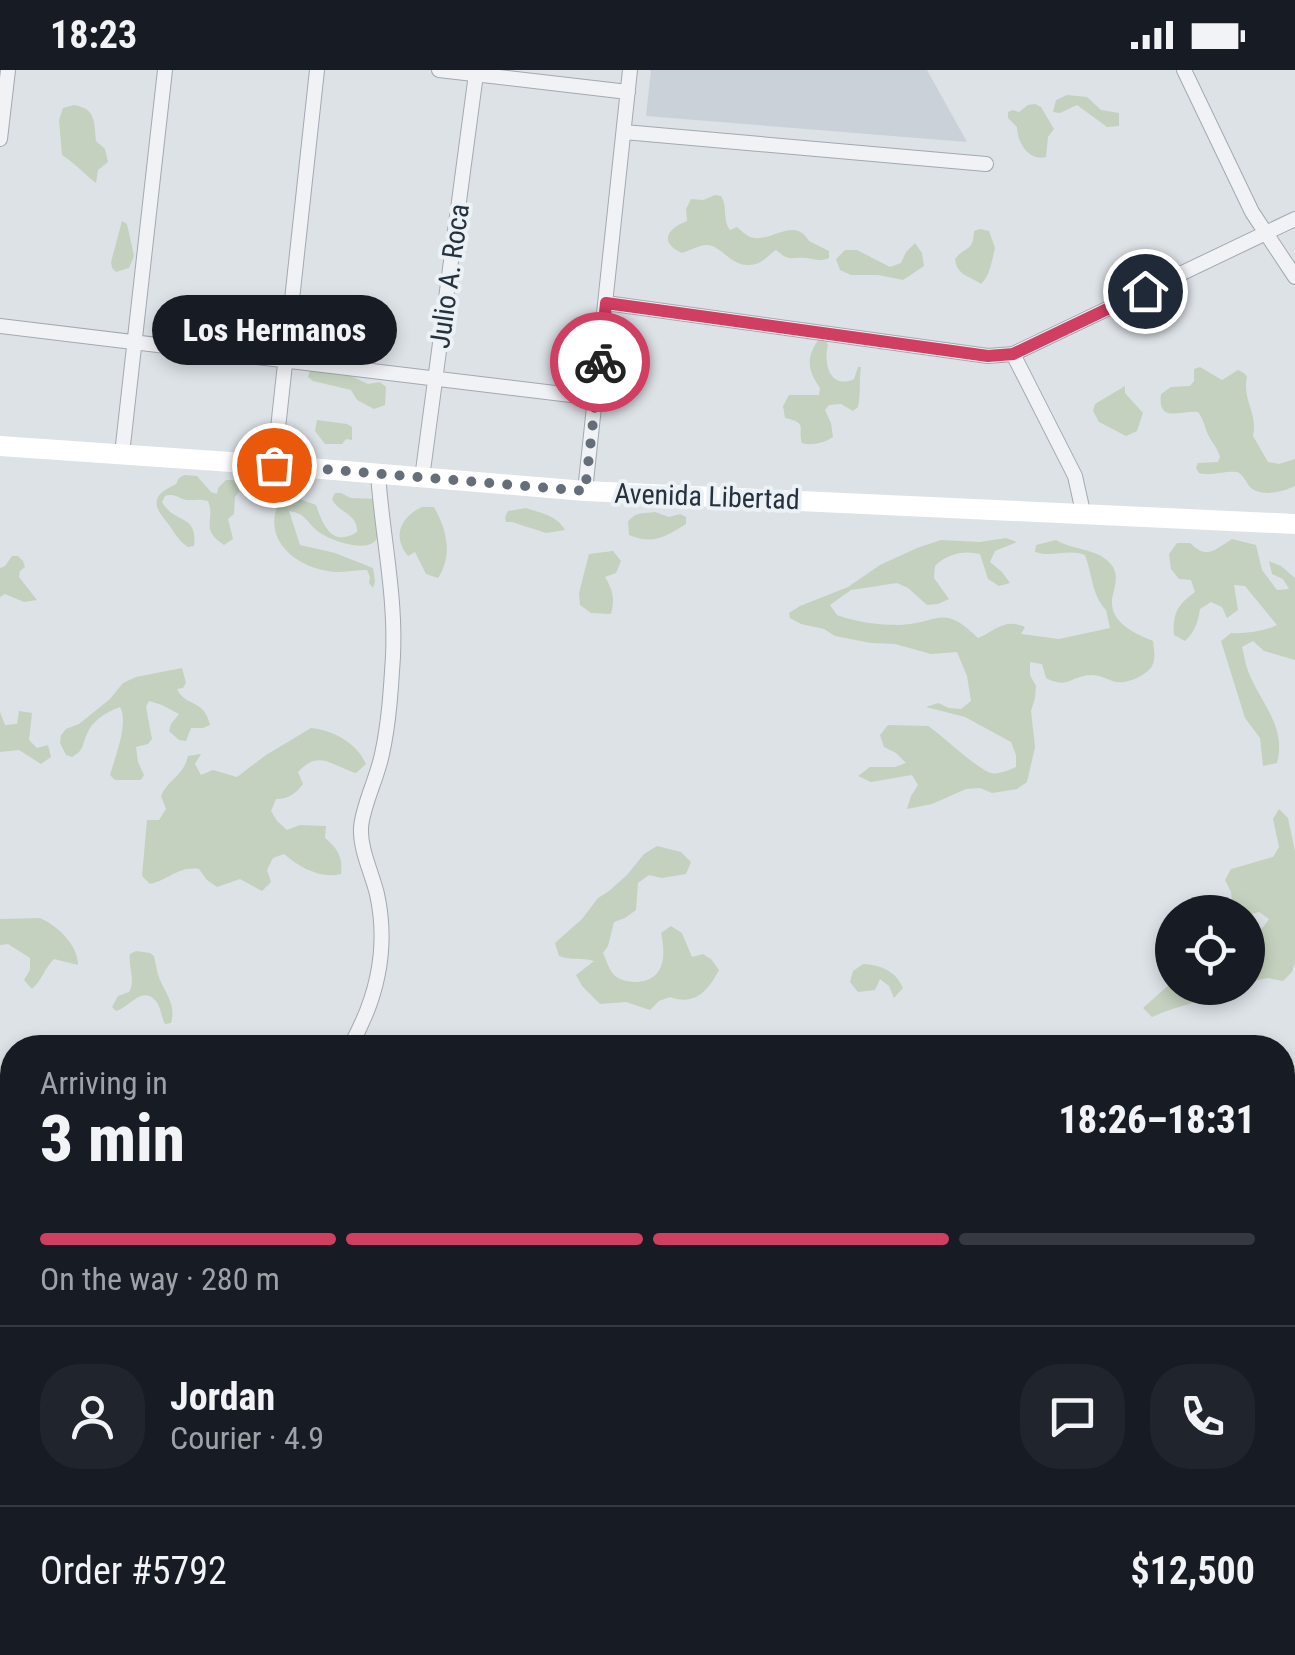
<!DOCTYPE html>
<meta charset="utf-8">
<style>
:root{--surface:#171b24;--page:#20242c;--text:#f1f3f6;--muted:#9ea1a6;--line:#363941;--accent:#d03e61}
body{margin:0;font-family:"Roboto Condensed",sans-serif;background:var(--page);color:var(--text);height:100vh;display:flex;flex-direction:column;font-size:38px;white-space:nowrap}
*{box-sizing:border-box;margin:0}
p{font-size:32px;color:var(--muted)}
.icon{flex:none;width:55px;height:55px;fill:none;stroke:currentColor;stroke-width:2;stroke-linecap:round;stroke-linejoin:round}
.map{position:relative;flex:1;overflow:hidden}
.drawer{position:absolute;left:0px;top:965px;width:1295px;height:620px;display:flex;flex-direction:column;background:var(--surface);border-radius:40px 40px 0 0;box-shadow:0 5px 15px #0003}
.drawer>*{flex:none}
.buttons{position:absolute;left:1155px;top:825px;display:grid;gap:20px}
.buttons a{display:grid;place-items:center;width:110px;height:110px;border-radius:50%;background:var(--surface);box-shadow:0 5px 15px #0003;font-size:50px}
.pin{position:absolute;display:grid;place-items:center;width:85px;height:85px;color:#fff;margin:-42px;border:5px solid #fff;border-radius:50%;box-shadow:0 2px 10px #0007}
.courier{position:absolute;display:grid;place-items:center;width:100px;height:100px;margin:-50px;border:8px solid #d03e61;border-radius:50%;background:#fff;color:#222;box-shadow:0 2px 12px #0007}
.bubble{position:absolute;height:70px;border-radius:35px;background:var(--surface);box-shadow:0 5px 15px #0003;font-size:32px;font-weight:800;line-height:70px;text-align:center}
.overview em{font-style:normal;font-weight:800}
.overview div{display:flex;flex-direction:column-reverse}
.overview{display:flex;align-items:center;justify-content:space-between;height:170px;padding:0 40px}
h1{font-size:65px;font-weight:800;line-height:75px}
.bar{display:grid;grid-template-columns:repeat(4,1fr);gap:15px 10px;align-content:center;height:120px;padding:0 40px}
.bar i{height:12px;border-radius:8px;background:var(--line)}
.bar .on{background:var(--accent)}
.bar p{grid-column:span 4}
.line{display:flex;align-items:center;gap:25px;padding:0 40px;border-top:2px solid var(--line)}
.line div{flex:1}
.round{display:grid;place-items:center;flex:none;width:105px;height:105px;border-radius:40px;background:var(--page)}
.status{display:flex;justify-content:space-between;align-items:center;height:70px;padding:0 50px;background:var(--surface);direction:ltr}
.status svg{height:28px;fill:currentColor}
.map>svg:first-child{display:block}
</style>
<div class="status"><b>18:23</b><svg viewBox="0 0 49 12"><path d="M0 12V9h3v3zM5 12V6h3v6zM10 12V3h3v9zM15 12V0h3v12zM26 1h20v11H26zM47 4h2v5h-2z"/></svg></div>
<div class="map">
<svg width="1295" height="1585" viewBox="0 0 1295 1585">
<rect width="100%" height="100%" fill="#dde2e7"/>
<path fill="#cbd1d9" d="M651,0H927L967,72L646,46Z"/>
<path fill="#c4d1be" d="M1067,25L1087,27L1101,40L1119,43V56L1107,57L1077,35L1060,43L1053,42L1056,30Z
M1035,34L1041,37L1054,59L1048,67L1046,87C1029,92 1017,72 1017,57L1008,48V42L1013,40L1019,42L1028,35Z
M74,35C96,39 94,51 96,71L105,79L108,92L98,100L96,113C84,104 75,93 62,85L59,50L63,38Z
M715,125L721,126C728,136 722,149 730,160L737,157C740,160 746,165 750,167C771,174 794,145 809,171L829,181V188C819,192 816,189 806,188C790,187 790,192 776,180C770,184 763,192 756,194C731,201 722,173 705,175C697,176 689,181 682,183C658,172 668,158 687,151L686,139L691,129L703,130Z
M122,151L127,154L134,186L129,198L116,202L112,198L111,192Z
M980,159L989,161L995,178C992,190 990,206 981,214C970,206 957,206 955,189C966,175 973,183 974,161Z
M915,173L922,183L924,196L903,210L878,205H851L840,200L836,189L845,180H857L890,197L901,193L906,182Z
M819,269H825L828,275C823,293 830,320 854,309L858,297H861C859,311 861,323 858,337L853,341L841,334L829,335L825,340L831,353L833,367C824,373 812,376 802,373C797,358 809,353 785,348L783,336L789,325H819L820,318C807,300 806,287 819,269Z
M1200,297L1222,310L1238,300L1244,303L1247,307C1242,331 1258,342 1253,366L1268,392L1279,394L1295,389V416C1282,422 1260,428 1249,416C1247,413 1243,405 1239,403C1231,399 1211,407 1199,403L1196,398L1198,393L1218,392L1220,387C1217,376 1210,371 1207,362C1204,354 1203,349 1198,342C1181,340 1157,354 1161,324L1171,317L1190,316L1194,311V299Z
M310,300L340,301L368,314L380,312L386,317L385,335L374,339L357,330L351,320L313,311L308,307Z
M1125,316V323L1143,343L1137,361L1126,366L1099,352L1093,341L1095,334Z
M317,350L347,354L352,357V370L346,369L342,374H325L315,361Z
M184,405L197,406L211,422L217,424L218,418L226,410H233L239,415V422L235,427L234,444L228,449L233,469L224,475C199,458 216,451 208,431C201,429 196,430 189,430C179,430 176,422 165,426L162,432C175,455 198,443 194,476L188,477C177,470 174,461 166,451C150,432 155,424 176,414L179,408Z
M335,423H341L351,428L381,429C380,440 383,461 376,470C366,484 325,469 315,459C306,450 304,443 289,441L300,475L335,483L373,498L375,511L373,518L369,513L370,507L367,500C357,500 346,502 336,502C299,500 259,471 280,430L292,426L316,435C323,455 332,478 357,462C358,443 338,443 332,429Z
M422,437H434C447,460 453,485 438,508L426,504L415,482L408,486C392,467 400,447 422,437Z
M526,438C540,443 557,445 565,460L546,463L512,452H506L505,447L508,441Z
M655,442L669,447L680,444L686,447V454C665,467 653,475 629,465L628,452C636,441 643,444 655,442Z
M1006,468L1017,472L995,481L990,492L1002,502L1010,513L999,516L988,509L980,484C963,480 947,484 935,496L934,508L949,529L938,534L927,535L908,518L897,513L851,520L830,535L837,545C856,552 879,555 899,555C941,553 942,533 978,568C997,560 1004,548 1025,557L1021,564L1059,569L1110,558L1106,540C1092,526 1092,503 1085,485C1068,478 1052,488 1035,482L1036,475L1056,470C1074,481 1101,478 1113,497C1119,508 1114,518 1112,529C1110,553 1134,563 1153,571C1154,579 1156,589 1152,596C1146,606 1127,614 1116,612C1108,610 1101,605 1092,605C1071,605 1069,620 1046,608L1042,594L1030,592V605L1036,616L1035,628L1031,641L1035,677L1027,712L1017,719L1005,721L992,723L980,718L966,719L932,734L907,739L911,726L918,715L912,705L871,712L858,706L870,697H895L906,693L896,683L884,677L880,665L888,655L928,656C942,665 977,699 991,703C998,705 1009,700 1016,697V685L1011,672L965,647L926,637L938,633L949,638L961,639L971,631L967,606L957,582L931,584L895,574L871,573L835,566L824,559L801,554L790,548L789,543L800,536L848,517L880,495L917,478L941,470L980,472Z
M1232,469L1256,475L1262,500L1277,520L1289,519L1283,509L1272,504L1269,491L1281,496L1295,508V590L1264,581L1253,571L1242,577C1244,584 1245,593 1248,601C1260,632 1287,657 1277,693L1263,696L1260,668L1245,648L1221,571L1231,563C1243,564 1266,561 1277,555L1245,516L1234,515L1238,540L1227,548L1222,537L1211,532L1200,539C1198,552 1195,562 1185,571L1174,565C1172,544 1178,534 1195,522L1191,510L1179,509L1171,499L1169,484L1177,473H1190C1208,490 1214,480 1232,469Z
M613,481L621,491L616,503L605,507C613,520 615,529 611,544L591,543L580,535L579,523L589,484Z
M12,486H18L23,491L25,497L20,501L19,507L37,530L24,532L5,524L0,527V498L5,496Z
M182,598L186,613L183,618L177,619C186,638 204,628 210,655L203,658H191L186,671L179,670L169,661L171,654L179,644L162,635L149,631L146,637L152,669L148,674L136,677L138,692L144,705L141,710H115L110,705C115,687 129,653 120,637C105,643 92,650 86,666C82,677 83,681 72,687L66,685L60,673L61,665L66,659L79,654L110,629L123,613L136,607Z
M19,641L32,643L29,670L37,678L48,675L51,687L41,694L19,680L0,682V642L5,655L17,654Z
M311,658C333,660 357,673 366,694L356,703C332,696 319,679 298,702L303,714C296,723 289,729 276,729L271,741L277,751L287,760L300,755L326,756L325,768C338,779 343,787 341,804C320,809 299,797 284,784L273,788L267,800L271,812L262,821L240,809L217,817L207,810L199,799C178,796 169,810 150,814L142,806L147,750H159L166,739L161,726C169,708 183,707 188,686L201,684L195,694L201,705L213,700L237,707L266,685Z
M1279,739L1288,748L1295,781V892L1292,902L1283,911L1268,908L1248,912V897L1255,893C1244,866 1256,869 1269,849L1259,842L1248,845V842H1233L1231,822L1225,810L1231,799L1273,787L1279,777L1273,749Z
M657,776L681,782L691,792L686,804L662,808L649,805L638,813L636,840L625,848L614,852L608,876L603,883C606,889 609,900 614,905C619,910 629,912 637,912C665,910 666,886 661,863L671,856L682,863L692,887L703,884L711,889L719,900C708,921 695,936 670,927L659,931L650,940L626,932L600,934L582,916L576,905L594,891C581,887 572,891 559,886L555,873L582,849L598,828L609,821L627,805L644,784Z
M40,848C58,856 78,875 78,895L54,889C44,899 42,910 32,919L24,910L30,900V888L8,874L0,875V849Z
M136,881L150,883L154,886C156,895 157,904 161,912C167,926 176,935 171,953L165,954C161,947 161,936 155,930C141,916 130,937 116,941L112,937L118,926L129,922C136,911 128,897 130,884Z
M863,894C881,895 896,901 903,918L894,928L889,916L880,909L875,920L858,922L850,912L853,901Z
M1172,912V918H1235C1208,930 1179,935 1152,947L1143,938Z
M1295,1199V1320L1283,1304L1282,1203Z
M0,1568H8L12,1572L72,1573L62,1581V1585H0Z
M462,1573V1572L552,1573L548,1576L550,1585H464Z
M801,1573V1572L922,1573L913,1585H781L791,1577Z"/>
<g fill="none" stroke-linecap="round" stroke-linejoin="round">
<defs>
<path id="minor" d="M439,0L628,22
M1184,0L1252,142L1295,207
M624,62L986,94
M0,69L8,0
M606,233L988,286L1013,284L1295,149
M0,256L596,328
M1013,284L1075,406L1083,442
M122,384L165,0
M274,395L317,0
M422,408L476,4
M585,421L630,0
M349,978C377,930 389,879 377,824C372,803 360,780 361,758C362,737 378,706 382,684C389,653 391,618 393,586C396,525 382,464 378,404
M0,1111L12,1110
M0,1225L12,1232
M0,1459L12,1453
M439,1572L441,1585"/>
<path id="tertiary" d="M1282,1189L1295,1184
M332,1585L360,1572"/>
</defs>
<use href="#minor" stroke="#a2a9b1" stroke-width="16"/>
<use href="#tertiary" stroke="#a2a9b1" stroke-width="20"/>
<use href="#minor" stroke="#f0f2f5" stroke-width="14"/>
<use href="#tertiary" stroke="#f0f2f5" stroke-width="18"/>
<path stroke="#fff" stroke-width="20" d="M0,376L274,395L585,421L1295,454"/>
</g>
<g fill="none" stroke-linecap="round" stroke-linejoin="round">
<path stroke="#666f79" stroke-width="10" stroke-dasharray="0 18" d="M274,395L585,421L600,292"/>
<path stroke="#d03e61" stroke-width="12" d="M600,292L606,233L988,286L1013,284L1145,221"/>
</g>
<g text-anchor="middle" stroke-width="8" stroke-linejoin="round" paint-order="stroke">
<g font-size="28" fill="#26313e" stroke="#ecf1f5">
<text transform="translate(449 206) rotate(-82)" y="10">Julio A. Roca</text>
<text transform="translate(707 426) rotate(2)" y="10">Avenida Libertad</text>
</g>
</g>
</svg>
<div class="buttons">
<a><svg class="icon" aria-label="locate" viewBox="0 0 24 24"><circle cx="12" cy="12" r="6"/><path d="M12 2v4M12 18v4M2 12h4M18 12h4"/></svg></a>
</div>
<div class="pin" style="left:274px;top:395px;background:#ea580c"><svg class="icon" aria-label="bag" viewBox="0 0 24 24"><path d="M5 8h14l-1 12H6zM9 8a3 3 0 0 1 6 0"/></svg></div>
<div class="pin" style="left:1145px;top:221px;background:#1f2937"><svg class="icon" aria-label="home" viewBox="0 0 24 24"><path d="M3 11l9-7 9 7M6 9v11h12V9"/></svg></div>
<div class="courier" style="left:600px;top:292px"><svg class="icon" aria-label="bike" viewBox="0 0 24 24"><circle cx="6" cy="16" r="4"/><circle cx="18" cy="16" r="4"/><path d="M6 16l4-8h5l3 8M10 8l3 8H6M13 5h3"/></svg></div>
<div class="bubble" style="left:152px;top:225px;width:245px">Los Hermanos</div>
<section class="drawer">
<div class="overview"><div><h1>3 min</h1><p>Arriving in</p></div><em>18:26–18:31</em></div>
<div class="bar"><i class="on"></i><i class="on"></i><i class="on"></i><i></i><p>On the way · 280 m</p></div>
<div class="line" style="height:180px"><a class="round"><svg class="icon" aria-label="person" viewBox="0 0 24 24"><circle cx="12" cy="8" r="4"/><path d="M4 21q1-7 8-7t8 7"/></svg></a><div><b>Jordan</b><p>Courier · 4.9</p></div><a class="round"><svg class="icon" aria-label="chat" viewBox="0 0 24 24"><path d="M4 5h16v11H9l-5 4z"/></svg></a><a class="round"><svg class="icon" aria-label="phone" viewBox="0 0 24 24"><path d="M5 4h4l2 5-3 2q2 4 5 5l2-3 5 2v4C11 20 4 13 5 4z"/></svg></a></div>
<div class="line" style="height:130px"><div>Order #5792</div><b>$12,500</b></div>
</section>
</div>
